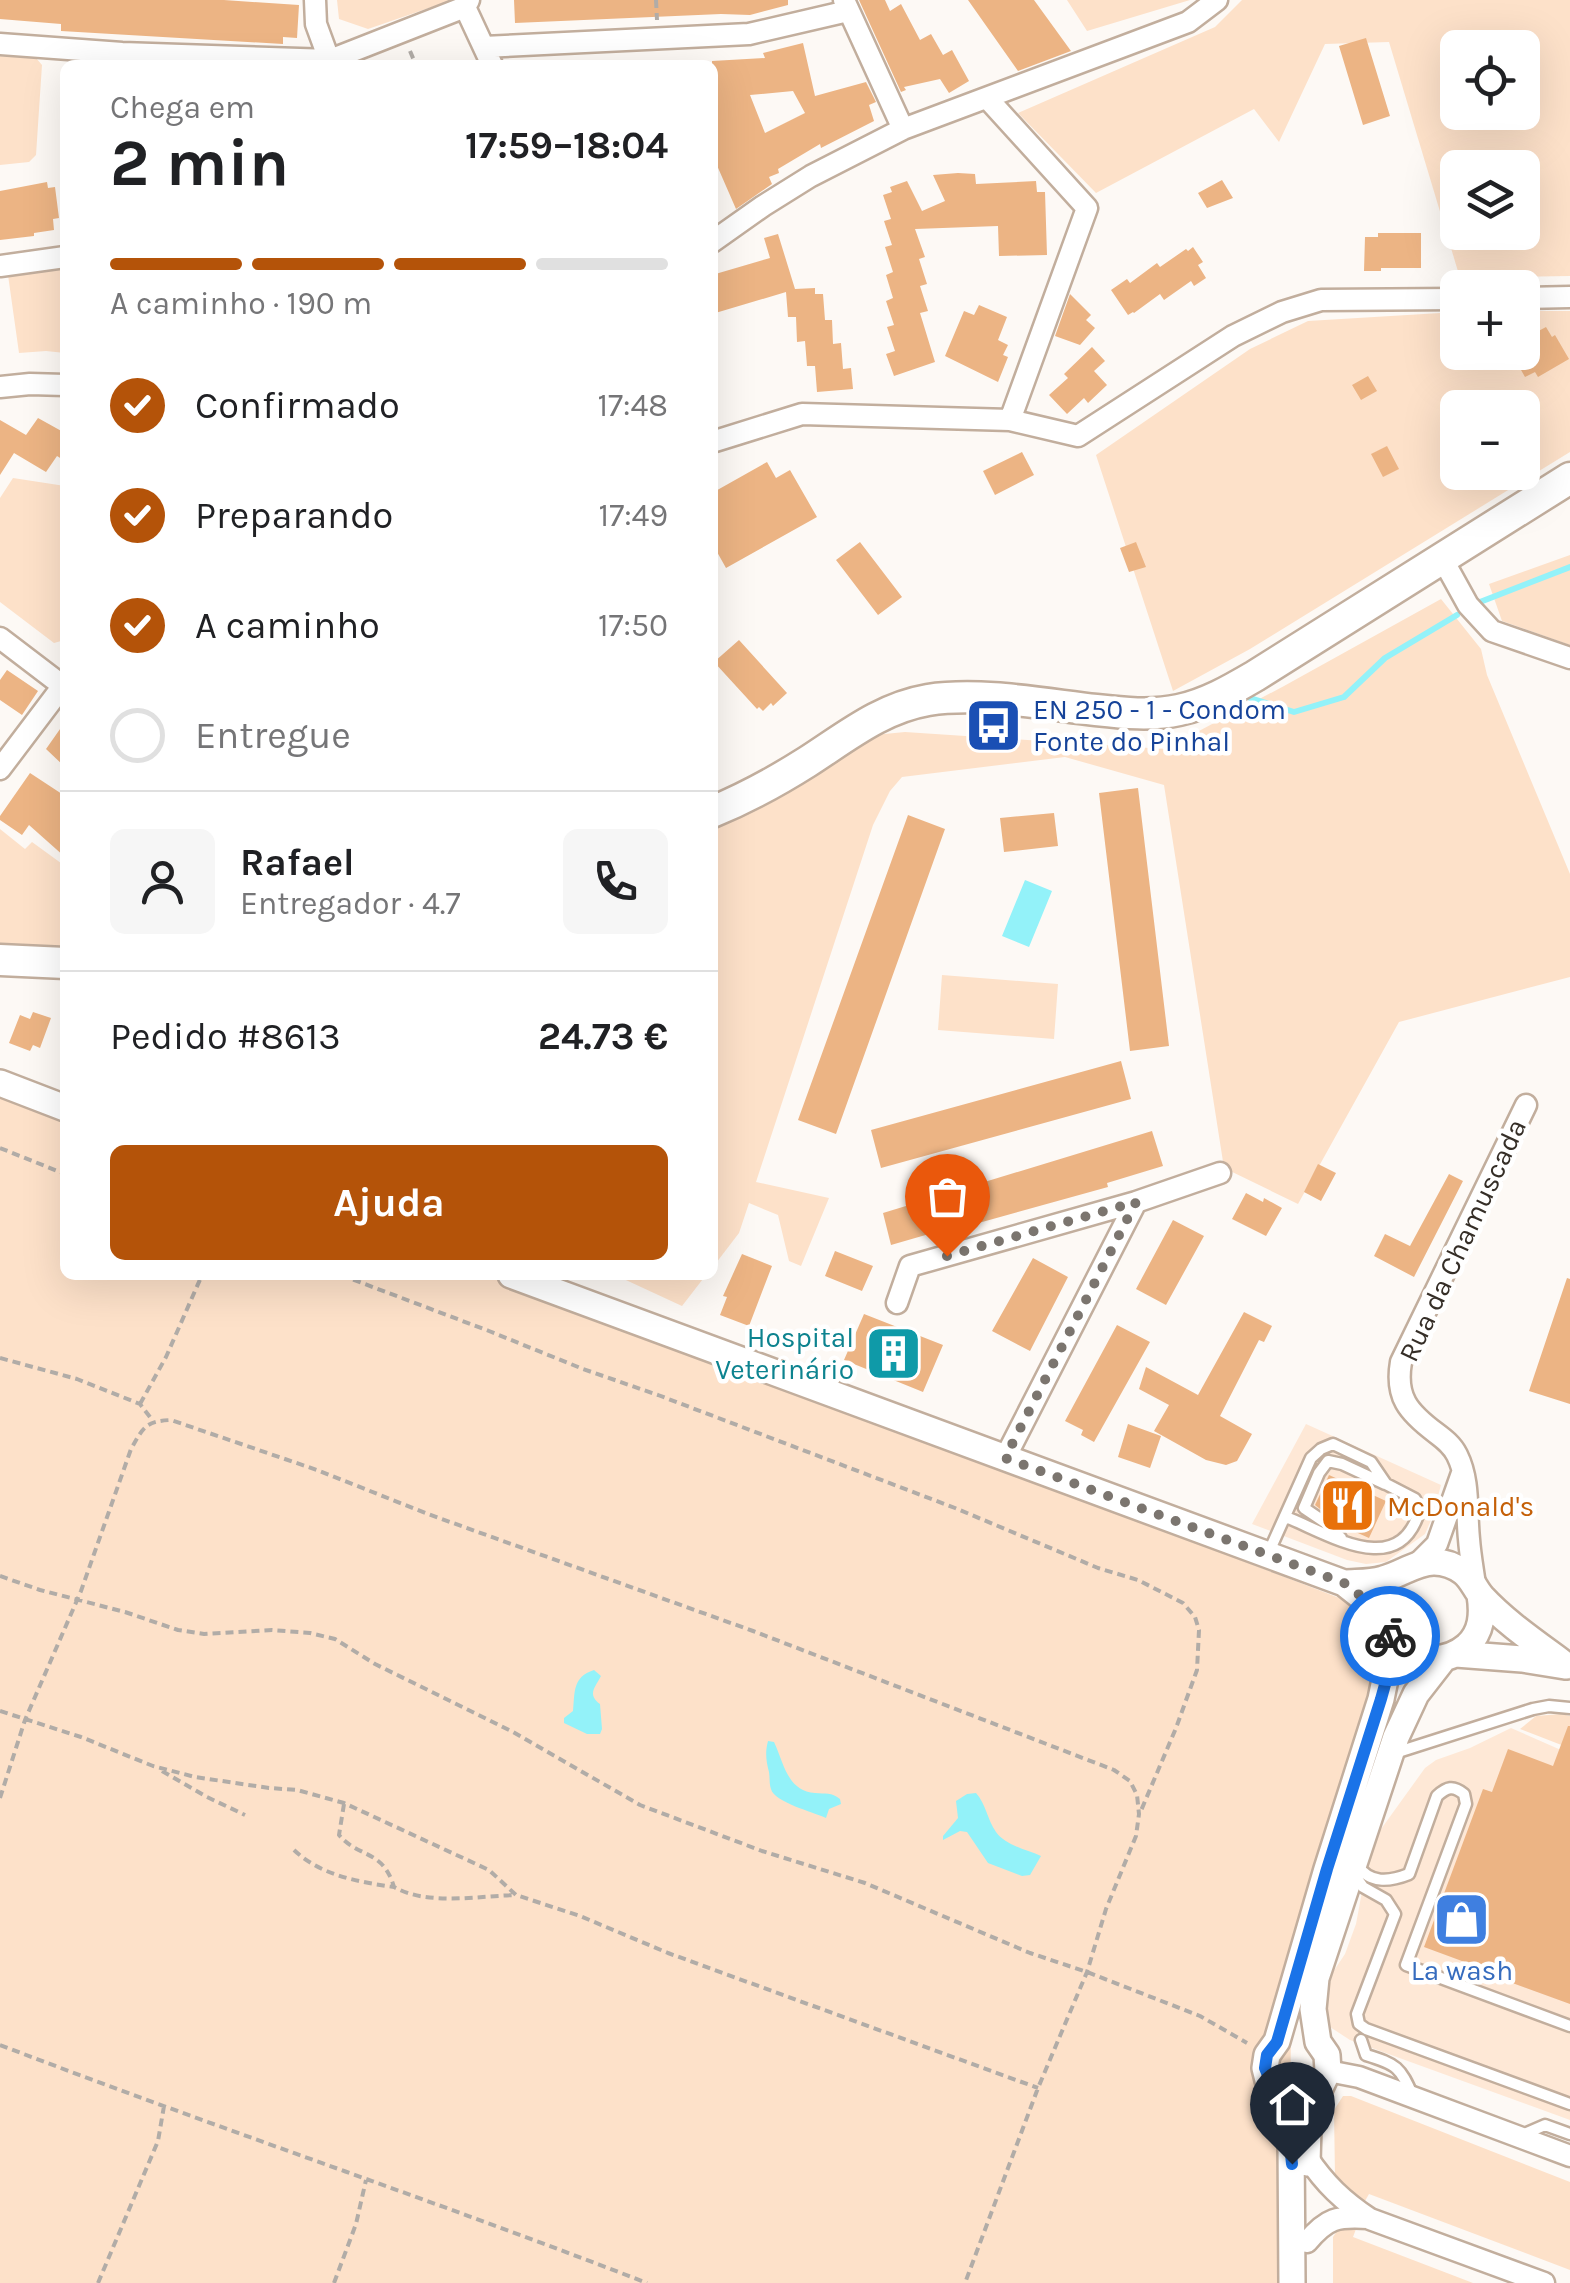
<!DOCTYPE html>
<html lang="pt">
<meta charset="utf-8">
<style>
:root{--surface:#fff;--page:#f6f6f6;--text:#202124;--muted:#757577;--line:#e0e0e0;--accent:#b45309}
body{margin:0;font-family:Karla,sans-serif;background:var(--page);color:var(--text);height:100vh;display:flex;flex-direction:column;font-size:38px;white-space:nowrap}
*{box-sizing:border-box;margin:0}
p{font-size:32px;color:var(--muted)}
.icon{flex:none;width:55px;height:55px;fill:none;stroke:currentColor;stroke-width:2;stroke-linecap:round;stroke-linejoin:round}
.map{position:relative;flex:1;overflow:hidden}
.details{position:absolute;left:60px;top:60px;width:658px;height:1220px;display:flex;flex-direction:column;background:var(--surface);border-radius:15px;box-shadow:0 10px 40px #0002}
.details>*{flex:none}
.controls{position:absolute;left:1440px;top:30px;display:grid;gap:20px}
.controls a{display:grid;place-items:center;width:100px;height:100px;border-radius:15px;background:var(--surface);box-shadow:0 10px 40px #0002;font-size:50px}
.pin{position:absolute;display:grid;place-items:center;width:85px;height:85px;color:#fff;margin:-102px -42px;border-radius:50% 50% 50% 0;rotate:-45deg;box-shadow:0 0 10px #0007}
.pin .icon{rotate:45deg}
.courier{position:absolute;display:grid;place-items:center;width:100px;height:100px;margin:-50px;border:8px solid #1a73e8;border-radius:50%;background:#fff;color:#222;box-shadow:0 2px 12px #0007}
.overview em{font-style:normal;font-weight:700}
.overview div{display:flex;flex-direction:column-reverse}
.overview{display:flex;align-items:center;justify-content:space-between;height:170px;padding:0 50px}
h1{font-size:65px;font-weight:700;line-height:75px}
.bar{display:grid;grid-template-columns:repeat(4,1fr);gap:15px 10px;align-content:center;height:120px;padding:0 50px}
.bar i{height:12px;border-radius:8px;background:var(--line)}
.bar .on{background:var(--accent)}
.bar p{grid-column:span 4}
.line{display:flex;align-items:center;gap:25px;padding:0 50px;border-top:2px solid var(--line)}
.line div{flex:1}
.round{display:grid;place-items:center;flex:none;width:105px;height:105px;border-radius:15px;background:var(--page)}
ol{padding:0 50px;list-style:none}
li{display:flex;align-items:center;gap:30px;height:110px}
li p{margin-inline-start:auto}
li .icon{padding:10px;border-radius:50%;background:var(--accent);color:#fff;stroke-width:4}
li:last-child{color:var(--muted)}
li i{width:55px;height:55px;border:5px solid var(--line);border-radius:50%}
.primary-button{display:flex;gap:20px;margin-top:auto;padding:20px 50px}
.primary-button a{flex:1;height:115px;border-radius:15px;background:var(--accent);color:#fff;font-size:40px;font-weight:700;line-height:115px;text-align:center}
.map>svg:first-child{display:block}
</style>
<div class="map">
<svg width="1570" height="2283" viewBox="0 0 1570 2283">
<rect width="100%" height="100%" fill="#fdf9f5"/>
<path fill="#fee8d6" d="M1306,1424L1441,1485L1432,1518L1425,1534L1386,1562L1366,1564L1347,1560L1252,1524Z
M1511,1728L1570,1754V2120L1350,2040L1330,2027L1326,1998L1333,1972L1345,1954L1356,1924L1371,1843L1425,1768L1436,1760L1470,1748Z"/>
<path fill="#fde1c9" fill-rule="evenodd" d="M337,0H452L368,29L339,19Z
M1067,0H1190L1087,31Z
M1242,0H1570V276L1460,278L1389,42L1325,44L1279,142L1254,109L1096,193L1018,113L1215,27ZM1458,48H1522V112H1458ZM1458,168H1522V232H1458Z
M0,56L36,58L42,65L36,155L29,162L0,165Z
M65,267V353L46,351L19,353L8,275Z
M1523,311H1570V452L1250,649L1173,691L1096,455L1250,349L1308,321L1457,312L1458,352H1522ZM1458,408H1522V472H1458Z
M13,478L65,486V636L61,641L54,643L0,602V498Z
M1570,555V645L1502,621L1489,584Z
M1441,599L1481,649L1487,675L1570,874V977L1399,1022L1298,1204L1224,1168L1164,785L1065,757L902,777L890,791L873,825L756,1182L829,1198L801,1266L789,1261L778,1215L749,1203L739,1233L713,1267V825L782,795L874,735L905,732L1165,749L1284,686Z
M0,829L25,849L32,842L65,866V949L0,947Z
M942,975L1058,984L1054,1039L938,1030Z
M0,1083L65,1108V1275H500L1342,1599L1358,1614L1369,1629L1375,1648L1374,1676L1340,1784L1291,1973L1290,2283H0Z
M615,1275H706L682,1306Z
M1561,1714L1570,1716V1754L1564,1746L1520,1729L1536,1716Z
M1343,2096H1351L1570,2182V2270L1369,2194L1365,2201L1350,2193L1335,2177L1334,2110Z
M1347,2228L1356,2229L1353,2237L1473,2283H1333V2237L1337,2231Z"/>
<path fill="#93f2f9" d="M1025,880L1052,891L1029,947L1002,936Z
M594,1670L601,1676C595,1688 587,1694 600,1704L602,1729L600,1734H587L564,1723V1718L573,1711C575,1693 572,1677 594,1670Z
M768,1741L774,1742C784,1763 787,1791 815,1793C826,1794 831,1792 840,1799L841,1804L829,1809L826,1818C813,1812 774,1802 771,1789C769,1783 770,1778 769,1772C766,1761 765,1752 768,1741Z
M976,1793C986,1804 987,1819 996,1832C1005,1845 1027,1850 1041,1856L1030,1875L1022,1876L988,1863L967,1832L960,1831L943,1840V1836L958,1818L956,1801L967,1794Z"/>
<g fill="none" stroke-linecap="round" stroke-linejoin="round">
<path stroke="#93f2f9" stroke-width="6" d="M1480,602L1570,567
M1250,698L1294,712L1344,697L1385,658L1457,615"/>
</g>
<path fill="#ecb484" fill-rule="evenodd" d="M0,0H224L299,5L297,38L283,37V44L61,31V24L0,19Z
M514,0H788V5L750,15L721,14L515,23Z
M859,0H885L890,11L901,4L920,40L931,34L943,55L952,50L969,81L949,93L940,79L904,87L906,90L901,92Z
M968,0H1034L1071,51L1018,71Z
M1366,38L1390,116L1363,125L1339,46Z
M803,43L815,96L866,82L876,102L869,105L874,121L821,148L820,144L778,169L779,173L769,177L772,184L736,209L712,154V61L765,58L763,53ZM793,91L805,113L765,133L750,95Z
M958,173L975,174L976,184L1036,181L1037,192H1045L1047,255L999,256L998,226L915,229L925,257L919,259L927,284L920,286L928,311L920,313L935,362L894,376L886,354L895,351L887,327L894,325L886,301L893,298L886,275L893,272L885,247L892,245L884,221L891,219L883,195L892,192L890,187L907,181L922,211L945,201L933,175Z
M1222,180L1233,198L1207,208L1198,193Z
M47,182L48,188L55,187L59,218L53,219L54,230L34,233V236L0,240V191Z
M1378,233H1421V268H1381V271H1364L1365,237H1378Z
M778,234L795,289L815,288V294H823L825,320H832L833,344L841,343L843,369L851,368L853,389L817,392L815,366H807L805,341L797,342L796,317H788L786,292L712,314V275L770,258L764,238Z
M1193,247L1203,262L1198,265L1206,278L1194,286L1191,281L1164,300L1160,294L1134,313L1133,312L1128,315L1111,290L1127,279L1130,283L1157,263L1160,267L1186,249L1188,251Z
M1070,294L1091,315L1086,320L1095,328L1080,345L1055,336Z
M979,305L1007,317L998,340L1008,345L1003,355L1008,357L998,382L945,356L964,311L974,315Z
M1546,327L1552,337L1555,335L1569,359L1538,377L1535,372L1525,377L1512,354L1522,352V348L1534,341L1531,335Z
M1092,347L1105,361L1094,371L1107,385L1088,403L1084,398L1067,414L1049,395L1068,378L1064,374Z
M1368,376L1377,391L1361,400L1352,385Z
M38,418L65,433V461L57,456L46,472L14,453L0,475V420L26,435Z
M1387,446L1399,469L1383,477L1371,454Z
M1022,452L1034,475L995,495L983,471Z
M767,462L776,478L790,470L817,517L726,568L712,543V493Z
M860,542L902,597L878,615L836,560Z
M1136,542L1146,567L1129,572L1120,548Z
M739,640L787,693L773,706L771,703L763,711L759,707L757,709L714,662Z
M7,670L38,691L22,715L0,700V680Z
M65,722V767L46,749Z
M30,773L65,796V857L29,825L22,835L0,820V816Z
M1138,788L1169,1046L1130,1051L1099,793Z
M1054,813L1058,846L1004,852L1000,818Z
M908,815L945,829L836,1134L798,1120Z
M33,1012L51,1018L40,1048L33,1045L30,1051L9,1043L20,1015L30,1019Z
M1121,1061L1131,1099L881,1168L871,1130Z
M1152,1131L1163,1166L1107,1183L1108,1187L975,1224L974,1221L891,1245L883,1213Z
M1318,1164L1336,1173L1321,1201L1304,1192Z
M1449,1174L1463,1181L1414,1277L1374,1256L1385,1234L1410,1246Z
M1246,1193L1263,1202L1264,1198L1282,1208L1266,1236L1232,1219Z
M1173,1220L1204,1236L1166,1305L1136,1289Z
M835,1251L873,1266L862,1291L825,1276Z
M742,1254L772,1266L749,1326L720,1315L727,1297L723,1296Z
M1033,1258L1068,1277L1030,1351L992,1331Z
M1567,1278L1570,1279V1404L1529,1391Z
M1244,1312L1272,1326L1264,1342L1259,1340L1220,1416L1252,1434L1237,1461L1226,1465L1206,1460L1154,1431L1169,1405L1139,1389L1146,1367L1198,1395Z
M864,1314L943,1345L923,1392L844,1360Z
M1117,1325L1150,1342L1094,1442L1081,1435L1083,1430L1065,1421Z
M1128,1424L1161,1436L1150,1468L1118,1457Z
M1329,1475L1386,1501L1369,1538L1340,1525L1315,1505Z
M1568,1726H1570V2004L1496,1977L1495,1979L1468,1969L1470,1964L1424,1947L1483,1789L1492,1792L1508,1749L1553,1766Z"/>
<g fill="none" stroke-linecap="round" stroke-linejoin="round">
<defs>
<path id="service" d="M1341,1538L1326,1523L1304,1508L1319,1473L1328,1461L1342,1464L1385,1484
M1268,1554L1311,1458L1321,1449L1333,1444L1371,1462L1386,1484L1415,1499L1420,1509C1400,1581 1331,1535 1286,1517
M1395,1753L1533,1709L1549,1706L1570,1708
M1357,1865C1370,1884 1389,1882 1409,1874L1437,1796C1447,1787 1453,1785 1464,1794L1466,1804L1406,1965L1570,2026
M1355,1876L1363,1887L1386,1900L1395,1914L1357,2014L1359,2024L1366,2029L1570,2104
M1361,2040L1366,2055C1396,2064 1401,2067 1413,2097
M1520,2136L1545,2125L1570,2134"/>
<path id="minor" d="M315,0L316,24L331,65
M844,0L903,129
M465,7L492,65
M0,44L122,53L330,60L465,7L469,0
M484,47L749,34L848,11
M987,98L1087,208L1010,420
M712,242L763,206L811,176L903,129L1188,22L1217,0
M0,266L65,257
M1522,298L1570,297
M0,387L30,384L65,385
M712,442L802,414L1010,420L1078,436L1233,336L1282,312L1321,300L1458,299
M1442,558L1468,605L1492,631L1570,658
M0,638L63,686
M0,769L65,683
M897,1303L910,1266L1136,1202
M1005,1458L1136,1202L1220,1173
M1416,1565L1437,1544L1462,1473
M1475,1585C1473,1570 1470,1554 1469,1539C1466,1511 1470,1481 1457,1455C1452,1445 1444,1439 1436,1433C1408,1412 1395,1397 1401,1362L1526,1105
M1328,2071L1359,2077L1570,2156
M1307,2157C1325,2184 1343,2201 1370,2219L1544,2283
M1307,2242C1327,2218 1337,2216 1368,2218"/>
<path id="tertiary" d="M0,1083L65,1108
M511,1275L1344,1583C1354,1591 1365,1599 1374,1608C1383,1619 1388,1631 1396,1641C1414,1663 1446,1664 1467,1646C1482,1632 1483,1614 1480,1595
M1344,1583C1357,1582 1371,1583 1383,1579C1400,1575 1416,1562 1434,1562C1444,1562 1455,1566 1463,1572C1472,1579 1475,1589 1482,1597C1506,1623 1539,1645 1567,1666
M1456,1654L1522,1659L1565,1666
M1307,2163L1308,2127L1311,2107L1328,2071L1327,2055L1318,2042L1313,2009L1316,1978L1396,1737L1416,1694L1444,1658
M1292,2283L1291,2140L1276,2091L1268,2080L1265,2068L1267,2055L1277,2041L1327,1869L1381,1699L1390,1655V1633"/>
<path id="secondary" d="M712,812C746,798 777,781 807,762C846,737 881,708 928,700C981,692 1043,704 1096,710C1123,713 1152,716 1179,710C1207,704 1231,690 1255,676L1570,478
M0,960L65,963"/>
</defs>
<use href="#service" stroke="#c2ae9d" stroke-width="15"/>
<use href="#minor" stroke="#c2ae9d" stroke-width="25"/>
<use href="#tertiary" stroke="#c2ae9d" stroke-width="30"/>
<use href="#secondary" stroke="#c2ae9d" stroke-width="35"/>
<path stroke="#b1aca7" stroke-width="4" stroke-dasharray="8 5" stroke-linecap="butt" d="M656,0L657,20
M410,51L416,65
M0,1148L65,1174
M341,1275L489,1331L583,1369L658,1395L955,1508L1098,1568L1138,1580L1183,1603L1195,1617L1199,1630L1197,1670L1176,1728L1140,1813
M0,1358L77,1379L140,1404L153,1421
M140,1404L166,1357L202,1275
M0,1576L40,1590L125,1612L178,1630L204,1634L272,1630L310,1633L335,1639L375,1664L513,1732L640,1805L762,1851L865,1883L1030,1953L1087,1972L1200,2016L1247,2043
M0,1711L81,1737L153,1766L195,1777L269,1788L297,1790L344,1803L489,1870L516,1895L580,1916L668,1953L1038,2088
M162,1771L207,1797L245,1815
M0,1798L25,1720L81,1591L131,1449C143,1428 145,1421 171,1420L317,1470L428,1514L753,1631L1114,1770L1130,1781L1137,1795L1139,1814L1136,1836L1106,1909L1087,1972L1038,2088L965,2283
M344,1804L339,1835C358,1858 383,1849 394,1887C428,1906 478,1896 516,1895
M294,1850C320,1875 358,1882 394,1887
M0,2045C214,2127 433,2200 647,2283
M98,2283L158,2141L164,2106
M334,2283L356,2224L366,2180"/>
<use href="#service" stroke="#fff" stroke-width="10"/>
<use href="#minor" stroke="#fff" stroke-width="20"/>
<use href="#tertiary" stroke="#fff" stroke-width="25"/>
<use href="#secondary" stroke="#fff" stroke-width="30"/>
</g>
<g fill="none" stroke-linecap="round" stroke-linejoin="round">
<path stroke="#7b756f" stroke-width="10" stroke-dasharray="0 18" d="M947,1256L1136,1202L1005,1458L1344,1583C1362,1597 1384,1612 1390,1636"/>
<path stroke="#1a73e8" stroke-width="12" d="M1292,2164L1288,2124L1265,2068L1267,2055L1277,2042L1327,1869L1381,1699L1386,1681L1390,1636"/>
</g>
<defs>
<symbol id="bus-square" viewBox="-11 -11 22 22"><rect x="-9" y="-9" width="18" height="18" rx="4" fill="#1a4fb4" stroke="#fff"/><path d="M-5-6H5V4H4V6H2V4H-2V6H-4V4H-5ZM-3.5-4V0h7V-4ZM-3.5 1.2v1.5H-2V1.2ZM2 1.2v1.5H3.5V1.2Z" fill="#fff"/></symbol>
<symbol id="building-square" viewBox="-11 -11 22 22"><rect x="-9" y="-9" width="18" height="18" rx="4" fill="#0f9aa8" stroke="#fff"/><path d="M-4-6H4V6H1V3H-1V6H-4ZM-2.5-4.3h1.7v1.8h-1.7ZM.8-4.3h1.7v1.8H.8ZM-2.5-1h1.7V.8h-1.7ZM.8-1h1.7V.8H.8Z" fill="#fff"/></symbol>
<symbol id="restaurant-square" viewBox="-11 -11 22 22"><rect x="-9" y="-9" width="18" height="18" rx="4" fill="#e8710a" stroke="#fff"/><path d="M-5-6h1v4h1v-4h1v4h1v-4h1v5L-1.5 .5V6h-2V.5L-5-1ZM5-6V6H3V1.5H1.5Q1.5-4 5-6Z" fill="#fff"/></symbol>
<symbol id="shop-square" viewBox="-11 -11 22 22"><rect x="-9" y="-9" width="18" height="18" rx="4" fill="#3f7fe0" stroke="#fff"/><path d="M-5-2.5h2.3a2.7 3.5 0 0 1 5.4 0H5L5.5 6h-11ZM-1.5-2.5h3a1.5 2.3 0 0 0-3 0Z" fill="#fff"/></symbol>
</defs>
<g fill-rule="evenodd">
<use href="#bus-square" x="962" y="694" width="63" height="63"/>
<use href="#building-square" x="862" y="1322" width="63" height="63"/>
<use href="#restaurant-square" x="1316" y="1474" width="63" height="63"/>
<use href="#shop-square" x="1430" y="1888" width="63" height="63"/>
</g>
<g text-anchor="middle" stroke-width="9" stroke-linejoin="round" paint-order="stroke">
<g font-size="28" fill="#164399" stroke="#fff" text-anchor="start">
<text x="1033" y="719">EN 250 - 1 - Condom<tspan x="1033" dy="32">Fonte do Pinhal</tspan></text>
</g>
<g font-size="28" fill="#352e27" stroke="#fff">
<text transform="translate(1462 1240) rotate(-65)" y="10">Rua da Chamuscada</text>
</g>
<g font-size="28" fill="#0d838f" stroke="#fff" text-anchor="end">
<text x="854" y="1347">Hospital<tspan x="854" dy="32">Veterinário</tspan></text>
</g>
<g font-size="28" fill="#c56008" stroke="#fff" text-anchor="start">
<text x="1387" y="1516">McDonald's</text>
</g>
<g font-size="28" fill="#366cbe" stroke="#fff">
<text x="1462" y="1980">La wash</text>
</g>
</g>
</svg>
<div class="controls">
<a><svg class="icon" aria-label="locate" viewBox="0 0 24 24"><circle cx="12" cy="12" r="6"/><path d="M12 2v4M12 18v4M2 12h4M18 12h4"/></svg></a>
<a><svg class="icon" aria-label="layers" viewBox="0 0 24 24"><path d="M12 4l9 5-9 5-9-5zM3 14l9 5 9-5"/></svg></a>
<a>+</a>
<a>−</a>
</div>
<div class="pin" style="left:947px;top:1256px;background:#ea580c"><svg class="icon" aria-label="bag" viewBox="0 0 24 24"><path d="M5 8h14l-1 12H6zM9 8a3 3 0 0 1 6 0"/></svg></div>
<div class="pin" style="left:1292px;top:2164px;background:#1f2937"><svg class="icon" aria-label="home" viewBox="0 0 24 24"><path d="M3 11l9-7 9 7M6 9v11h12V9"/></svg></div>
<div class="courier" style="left:1390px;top:1636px"><svg class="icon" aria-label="bike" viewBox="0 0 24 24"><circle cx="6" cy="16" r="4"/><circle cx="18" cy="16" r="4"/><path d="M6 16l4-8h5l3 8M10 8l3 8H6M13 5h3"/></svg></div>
<section class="details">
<div class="overview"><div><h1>2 min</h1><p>Chega em</p></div><em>17:59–18:04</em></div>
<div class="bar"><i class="on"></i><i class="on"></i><i class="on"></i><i></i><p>A caminho · 190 m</p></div>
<ol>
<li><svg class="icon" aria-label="check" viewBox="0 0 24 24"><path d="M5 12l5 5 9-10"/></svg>Confirmado<p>17:48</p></li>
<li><svg class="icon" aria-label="check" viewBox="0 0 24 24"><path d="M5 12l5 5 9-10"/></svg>Preparando<p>17:49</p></li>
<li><svg class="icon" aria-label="check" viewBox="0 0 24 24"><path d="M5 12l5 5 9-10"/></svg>A caminho<p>17:50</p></li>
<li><i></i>Entregue</li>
</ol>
<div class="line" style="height:180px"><a class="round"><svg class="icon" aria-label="person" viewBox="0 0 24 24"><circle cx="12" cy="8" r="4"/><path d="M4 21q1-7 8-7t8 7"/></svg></a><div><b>Rafael</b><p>Entregador · 4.7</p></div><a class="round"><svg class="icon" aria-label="phone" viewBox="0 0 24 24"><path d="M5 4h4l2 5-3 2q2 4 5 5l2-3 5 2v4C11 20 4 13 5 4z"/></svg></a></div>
<div class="line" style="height:130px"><div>Pedido #8613</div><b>24.73 €</b></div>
<div class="primary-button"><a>Ajuda</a></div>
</section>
</div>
